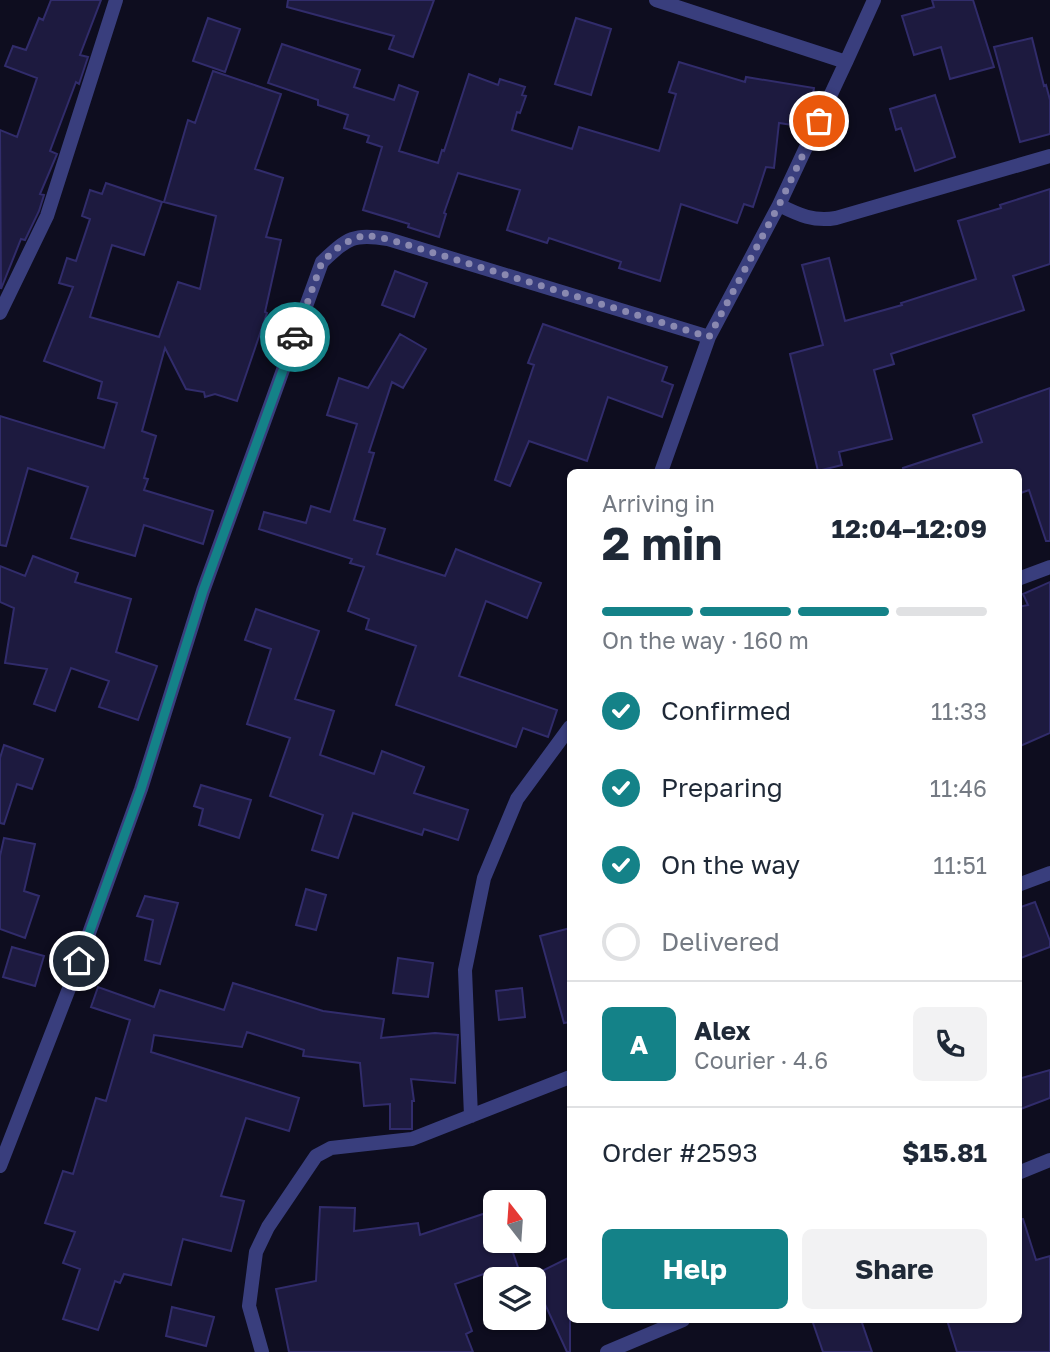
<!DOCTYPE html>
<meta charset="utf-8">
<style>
:root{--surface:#fff;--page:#f2f2f3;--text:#1f2937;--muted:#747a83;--line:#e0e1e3;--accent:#148288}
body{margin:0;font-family:"Golos Text",sans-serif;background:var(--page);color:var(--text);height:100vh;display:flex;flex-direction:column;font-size:26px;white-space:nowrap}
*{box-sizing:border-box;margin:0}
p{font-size:23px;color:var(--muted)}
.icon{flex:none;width:38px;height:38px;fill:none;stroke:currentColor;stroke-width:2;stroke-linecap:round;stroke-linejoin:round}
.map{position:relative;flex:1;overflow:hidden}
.side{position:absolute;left:567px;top:469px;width:455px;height:854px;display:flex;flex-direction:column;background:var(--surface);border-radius:10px;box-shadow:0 2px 5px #0004}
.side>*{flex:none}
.needle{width:46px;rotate:343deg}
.controls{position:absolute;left:483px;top:1190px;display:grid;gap:14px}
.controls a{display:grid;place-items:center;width:63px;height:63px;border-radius:10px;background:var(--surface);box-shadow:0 2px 5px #0004;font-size:35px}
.pin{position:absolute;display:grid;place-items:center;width:60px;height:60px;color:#fff;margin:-30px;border:4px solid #fff;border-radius:50%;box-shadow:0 2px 7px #0007}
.courier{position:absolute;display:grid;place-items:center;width:70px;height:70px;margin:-35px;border:5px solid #148288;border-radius:50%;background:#fff;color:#222;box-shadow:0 2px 9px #0007}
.headline em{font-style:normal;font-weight:700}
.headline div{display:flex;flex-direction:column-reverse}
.headline{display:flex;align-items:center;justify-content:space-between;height:119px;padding:0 35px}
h1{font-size:46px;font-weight:700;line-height:52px}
.bar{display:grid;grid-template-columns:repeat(4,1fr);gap:10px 7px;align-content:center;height:84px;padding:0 35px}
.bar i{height:9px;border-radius:5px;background:var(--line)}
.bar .on{background:var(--accent)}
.bar p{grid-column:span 4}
.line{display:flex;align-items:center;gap:18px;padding:0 35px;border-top:2px solid var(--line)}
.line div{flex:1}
.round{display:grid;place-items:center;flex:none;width:74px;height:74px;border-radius:10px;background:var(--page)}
ol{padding:0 35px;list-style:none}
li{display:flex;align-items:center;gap:21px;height:77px}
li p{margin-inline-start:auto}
li .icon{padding:7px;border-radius:50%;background:var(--accent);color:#fff;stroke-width:4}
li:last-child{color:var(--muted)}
li i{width:38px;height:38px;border:4px solid var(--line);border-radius:50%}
.button{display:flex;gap:14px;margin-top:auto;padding:14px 35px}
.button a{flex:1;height:80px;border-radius:10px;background:var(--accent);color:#fff;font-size:28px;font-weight:700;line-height:80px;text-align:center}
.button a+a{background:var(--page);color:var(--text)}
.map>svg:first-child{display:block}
</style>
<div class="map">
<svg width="1050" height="1352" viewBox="0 0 1050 1352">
<rect width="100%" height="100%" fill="#0e0d1f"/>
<path fill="#1d1a3f" stroke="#312c6b" stroke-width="2" d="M51,0H101L80,55L88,57L79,84L76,82L50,151L57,154L40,194L44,195L39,211L25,240L21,239L1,289L0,130L17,137L37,78L5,66L13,46L26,50L39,18L43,20Z
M288,0H434L413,57L389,49L394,36L287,7Z
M932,0H973L994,67L950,79L941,47L914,55L902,16L934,7Z
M208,18L240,29L225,72L193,61Z
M576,18L611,29L591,95L555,84Z
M1032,38L1044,86L1046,85L1050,100V134L1020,142L994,47Z
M282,44L360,70L354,87L394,100L399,85L418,92L399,151L438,163L442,150L444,151L469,74L498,85L500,79L525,87L522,95L526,96L520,113L517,112L512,130L572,149L579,127L659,151L676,94L669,92L679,62L745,82L746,77L814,88L809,119L805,127L779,123L774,168L766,167L753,207L744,204L737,223L681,204L660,281L619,268L621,262L549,238L547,243L507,230L520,190L458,173L444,213L446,214L439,237L408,227L409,224L363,210L382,147L367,142L369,136L344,128L348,115L318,105V100L268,83Z
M213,71L281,94L255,169L283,178L266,237L281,240L265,312L267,313L237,401L215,394L205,397L204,392L186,389L165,348L142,431L156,436L144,478L148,479L144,490L213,511L203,544L144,525L135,556L71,538L88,487L28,468L6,546L0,545V416L104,448L117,403L98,398L102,382L44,361L73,287L59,283L67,258L76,261L90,219L82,216L90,190L102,194L106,183L162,202L144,255L112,245L90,317L159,337L178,282L200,289L216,216L164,202L188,120L195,123Z
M935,95L955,157L915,171L901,128L896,130L890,109Z
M1050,189V264L1013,276L1024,310L891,354L894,364L874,370L892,439L839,452L842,465L818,471L790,354L823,345L802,265L829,258L845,321L902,305L901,303L976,279L958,221L1001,208L1000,205Z
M395,271L427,283L414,317L382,305Z
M543,324L667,367L662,381L673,385L662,417L608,397L587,461L529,441L510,486L495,480L534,365L528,363Z
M400,334L426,349L403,388L392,382L369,452L374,453L354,520L385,529L377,554L445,576L456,549L541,583L527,618L486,601L459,676L557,710L548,737L523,728L516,747L396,705L416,646L366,629L369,619L348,611L364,567L350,563L352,559L259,529L264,512L306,523L311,506L330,512L357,424L327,415L339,378L368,388Z
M1050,388V541H1046L1029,490L1018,494V472H904L903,468L982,442L973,415Z
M33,556L78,573L75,582L131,599L116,652L157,666L138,720L99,707L109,681L71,668L55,711L34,704L47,669L5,663L14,608L0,602V566L25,576Z
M1050,582V733L1018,747V607L1028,605L1023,594Z
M256,609L319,631L295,699L334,711L320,755L374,774L382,751L424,767L414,793L468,810L458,840L424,829L422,835L353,813L338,858L312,850L323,815L270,796L290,738L247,724L271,649L245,640Z
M4,745L43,759L32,789L17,784L4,824L0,823V758Z
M201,785L251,800L239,838L199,825L203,809L194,806Z
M4,838L35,844L24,891L39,896L25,938L0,929V856Z
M306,889L326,895L316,930L296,925Z
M145,896L178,903L160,964L145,960L153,920L137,916Z
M1035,902L1050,941V947L1018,959V908Z
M570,928V1022L564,1023L540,936Z
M12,947L44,956L35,986L3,977Z
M398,958L433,963L428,997L393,993Z
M233,983L323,1011L384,1019L381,1038L435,1033L458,1035L455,1083L411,1079L414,1101H412V1129H390V1104L364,1106L360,1063L303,1056L304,1050L247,1032L242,1047L154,1035L151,1052L299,1098L289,1131L246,1118L221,1196L244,1201L231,1251L183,1239L171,1285L124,1274L120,1283L115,1281L98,1330L63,1319L80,1269L63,1263L75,1232L45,1223L63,1171L73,1174L96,1098L106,1101L130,1020L91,1007L98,987L154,1007L160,990L224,1010Z
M522,988L525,1017L499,1020L496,991Z
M1050,1070V1098L1018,1110V1079Z
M320,1207L355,1208L354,1231L418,1223L420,1235L495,1210V1241H509L522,1279H498L495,1270L455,1284L472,1331L466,1334L473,1352H289L276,1289L316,1281Z
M1018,1219H1023L1036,1260L1050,1256V1352H957L947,1320H1018Z
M570,1257V1352H567L532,1276Z
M172,1307L214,1317L206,1346L166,1336Z
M812,1320H861L872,1352H823Z"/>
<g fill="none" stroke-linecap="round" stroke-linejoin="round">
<path stroke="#393e7d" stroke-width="14" d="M656,0L846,62L874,0
M779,205C799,215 814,222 836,218L1050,156
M0,313L47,216L116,0
M661,472L709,337L779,205L846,62
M1018,579L1050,567
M1018,885L1050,873
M471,1116L465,970L484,878L517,799L570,727
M0,1166L70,986L141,789L203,591L322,262C348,238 353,233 388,239L709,337
M1018,1173L1050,1160
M262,1352L249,1306L256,1252L268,1227L316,1156L331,1148L412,1139L570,1077
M607,1352L683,1320"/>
</g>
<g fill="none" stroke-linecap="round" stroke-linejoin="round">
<path stroke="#8a89b0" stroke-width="7" stroke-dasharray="0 12.6" d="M295,337L322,262L342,244L364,235L388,239L709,337L779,205L819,121"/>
<path stroke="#148288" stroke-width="9" d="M79,961L141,789L203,591L295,337"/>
</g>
</svg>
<div class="controls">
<a><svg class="needle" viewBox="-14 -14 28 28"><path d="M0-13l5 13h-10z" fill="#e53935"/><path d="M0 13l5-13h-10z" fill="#747a83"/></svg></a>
<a><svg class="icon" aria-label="layers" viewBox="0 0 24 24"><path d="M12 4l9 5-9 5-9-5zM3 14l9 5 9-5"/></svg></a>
</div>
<div class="pin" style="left:819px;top:121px;background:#ea580c"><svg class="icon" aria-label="bag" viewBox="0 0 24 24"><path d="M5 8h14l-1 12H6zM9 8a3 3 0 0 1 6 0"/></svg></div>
<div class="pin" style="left:79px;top:961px;background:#1f2937"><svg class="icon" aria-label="home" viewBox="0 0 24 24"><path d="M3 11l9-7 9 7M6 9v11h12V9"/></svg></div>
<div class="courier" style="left:295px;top:337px"><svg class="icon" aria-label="car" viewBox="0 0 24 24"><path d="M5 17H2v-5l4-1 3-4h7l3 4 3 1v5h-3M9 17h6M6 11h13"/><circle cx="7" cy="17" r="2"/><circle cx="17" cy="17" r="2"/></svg></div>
<section class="side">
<div class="headline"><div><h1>2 min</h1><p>Arriving in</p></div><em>12:04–12:09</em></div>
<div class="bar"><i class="on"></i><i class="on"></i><i class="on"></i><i></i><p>On the way · 160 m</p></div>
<ol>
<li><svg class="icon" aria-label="check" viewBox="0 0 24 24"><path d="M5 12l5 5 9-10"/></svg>Confirmed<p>11:33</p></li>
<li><svg class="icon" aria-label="check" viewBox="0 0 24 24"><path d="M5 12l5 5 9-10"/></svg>Preparing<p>11:46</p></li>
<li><svg class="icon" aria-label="check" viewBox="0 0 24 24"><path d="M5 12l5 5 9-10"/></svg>On the way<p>11:51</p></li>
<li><i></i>Delivered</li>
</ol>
<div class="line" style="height:126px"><b class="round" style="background:var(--accent);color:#fff">A</b><div><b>Alex</b><p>Courier · 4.6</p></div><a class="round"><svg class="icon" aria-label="phone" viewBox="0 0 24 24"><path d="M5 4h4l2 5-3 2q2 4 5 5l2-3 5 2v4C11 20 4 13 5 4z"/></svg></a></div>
<div class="line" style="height:91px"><div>Order #2593</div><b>$15.81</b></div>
<div class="button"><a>Help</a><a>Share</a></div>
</section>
</div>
